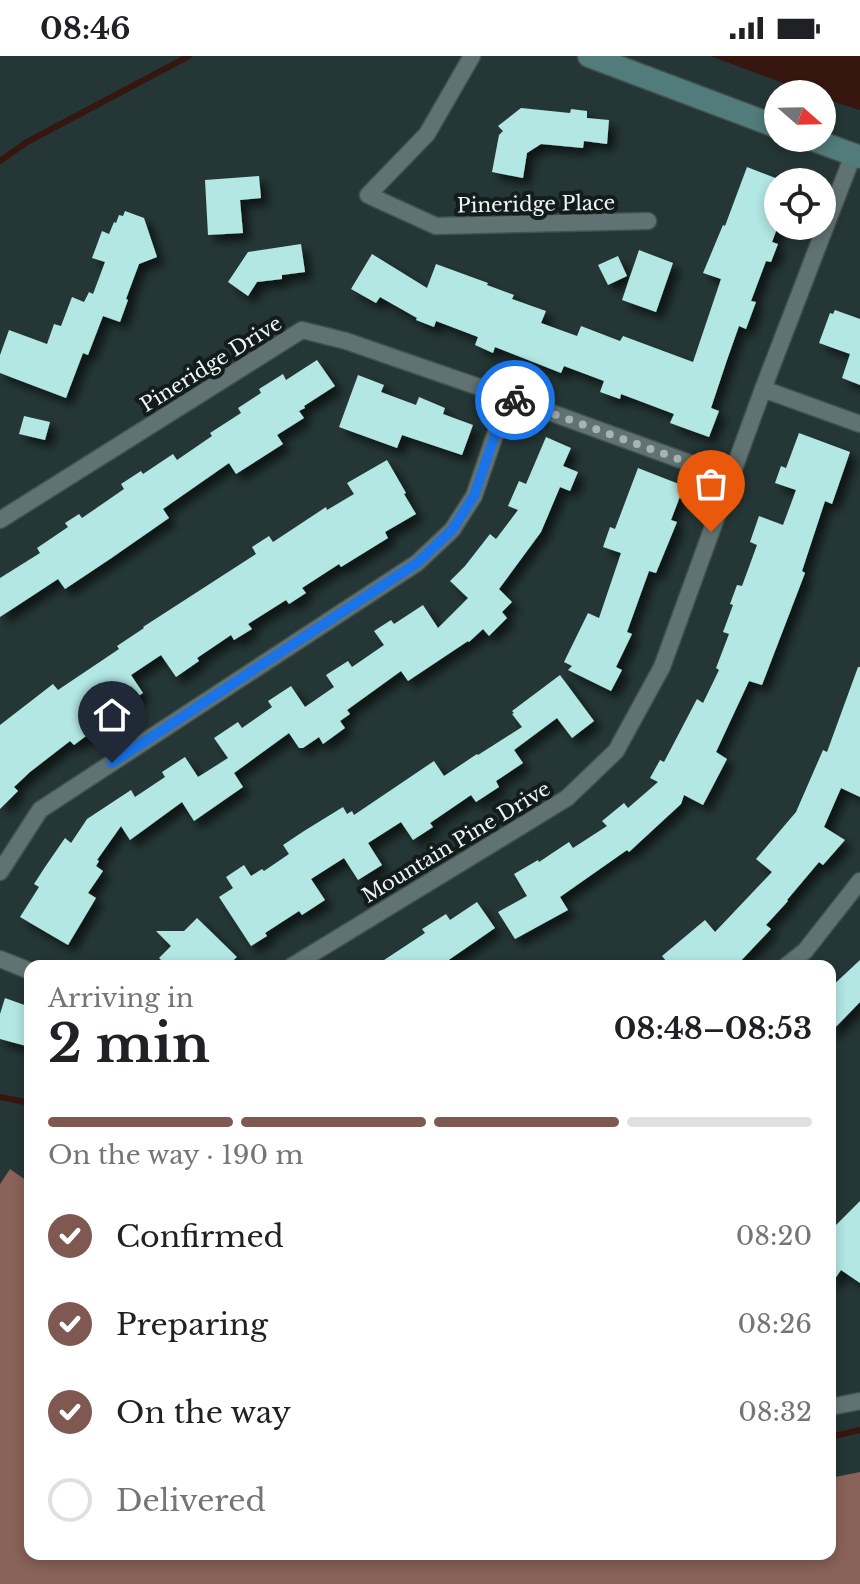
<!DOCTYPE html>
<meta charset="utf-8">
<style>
:root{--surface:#fff;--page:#f2f2f2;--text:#202124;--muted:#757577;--line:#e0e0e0;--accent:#7f5951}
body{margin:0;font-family:"Libre Baskerville",serif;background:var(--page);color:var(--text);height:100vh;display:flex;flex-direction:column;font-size:30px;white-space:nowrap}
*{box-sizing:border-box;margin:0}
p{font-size:26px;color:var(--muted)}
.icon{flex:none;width:44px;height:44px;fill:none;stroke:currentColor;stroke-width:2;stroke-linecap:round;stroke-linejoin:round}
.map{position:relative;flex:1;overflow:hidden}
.side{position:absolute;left:24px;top:904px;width:812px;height:600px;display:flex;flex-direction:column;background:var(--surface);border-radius:16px;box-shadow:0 4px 12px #0003}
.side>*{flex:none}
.needle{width:52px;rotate:110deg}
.tools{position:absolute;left:764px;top:24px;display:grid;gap:16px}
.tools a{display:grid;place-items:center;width:72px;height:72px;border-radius:50%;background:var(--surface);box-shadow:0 4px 12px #0003;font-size:40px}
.pin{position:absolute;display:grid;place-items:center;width:68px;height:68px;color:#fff;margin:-82px -34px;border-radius:50% 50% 50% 0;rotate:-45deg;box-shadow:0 0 8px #0007}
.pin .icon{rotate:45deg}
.courier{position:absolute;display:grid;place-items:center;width:80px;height:80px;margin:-40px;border:6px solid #1a73e8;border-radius:50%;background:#fff;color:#222;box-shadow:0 2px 10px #0007}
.overview em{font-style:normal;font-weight:800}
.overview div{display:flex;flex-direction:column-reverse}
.overview{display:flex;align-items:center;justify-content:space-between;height:136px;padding:0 24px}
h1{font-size:52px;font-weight:800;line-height:60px}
.bar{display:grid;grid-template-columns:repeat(4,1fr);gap:12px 8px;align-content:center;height:96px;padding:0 24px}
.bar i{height:10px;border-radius:6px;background:var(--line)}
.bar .current{background:var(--accent)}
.bar p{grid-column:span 4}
ol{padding:0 24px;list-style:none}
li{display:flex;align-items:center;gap:24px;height:88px}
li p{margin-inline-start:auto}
li .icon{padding:8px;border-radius:50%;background:var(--accent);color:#fff;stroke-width:4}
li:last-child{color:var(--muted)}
li i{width:44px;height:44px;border:4px solid var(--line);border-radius:50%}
.status{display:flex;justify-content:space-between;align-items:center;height:56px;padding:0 40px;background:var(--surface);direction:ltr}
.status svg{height:22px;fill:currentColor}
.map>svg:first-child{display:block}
</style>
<div class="status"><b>08:46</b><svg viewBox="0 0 49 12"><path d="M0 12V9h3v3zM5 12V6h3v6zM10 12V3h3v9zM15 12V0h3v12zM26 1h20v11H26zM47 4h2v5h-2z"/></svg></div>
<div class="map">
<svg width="860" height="1528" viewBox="0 0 860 1528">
<defs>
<filter id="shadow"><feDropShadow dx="7" dy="7" stdDeviation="4" flood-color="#0009"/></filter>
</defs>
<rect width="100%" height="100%" fill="#243635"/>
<path fill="#896258" d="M10,1113L30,1127V1498H830V1422L860,1416V1528H0V1128Z"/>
<path fill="#36160f" d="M710,0H860V54L822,42V38H812Z"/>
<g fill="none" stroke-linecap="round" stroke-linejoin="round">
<path stroke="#36160f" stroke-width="6" d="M0,105L27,86L189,0
M0,1041L30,1047
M830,1381L860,1374"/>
</g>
<path fill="#b2e7e3" filter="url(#shadow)" d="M521,52L570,57L571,53L587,55V62L609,64L607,88L584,85L583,92L541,88L527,97L523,122L492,116L499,79L503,75L498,70Z
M747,111L778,123V170L772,186L778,188L771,206L766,205L751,245L756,246L746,273L739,270L727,304L711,352L719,355L709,381L670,367L674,358L621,338L620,343L600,336L604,325L564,310L561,317L495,291L493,297L475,289L478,281L436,265L434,271L416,264L417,262L380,241L376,247L351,233L372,198L427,232L436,208L488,227L487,229L514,239L512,243L546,255L541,267L577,280L581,270L620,285L623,280L693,306L721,223L703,217L723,169L725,170Z
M259,120L261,142L240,144L243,177L208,179L205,124Z
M125,155L144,162L157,201L139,208L126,243L128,244L120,266L103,260L88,299L83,297L66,342L0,317V299L9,274L47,288L54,268L61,270L72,241L84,246L89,236L93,238L105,206L92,202L102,175L109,178L114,166L116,167L119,159L123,160Z
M301,188L305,216L282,219V223L257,226L248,240L228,226L248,196Z
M639,194L673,207L656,256L622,244Z
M618,200L627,220L608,229L598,209Z
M835,254L860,263V329L842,322L850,298L819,287L830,257L833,258Z
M317,304L335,330L304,350L305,352L299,355L304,362L277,379L283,388L236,418L229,407L163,453L169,462L110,503L65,533L58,523L0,561V522L40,497L37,492L68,471L65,467L79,458L82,462L124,433L121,428L141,415L143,418L173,398L177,404L212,380L210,377L241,357L238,352L261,337L259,333L283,318L286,324Z
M358,319L384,329L381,336L416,349L419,341L445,352L443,358L473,369L462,399L402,379L397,392L339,371Z
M24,360L50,366L45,384L19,378Z
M799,377L850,396L832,448L825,445L802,515L805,517L762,629L749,625L716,696L727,703L703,749L684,739L681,748L629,796L627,794L560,841L568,854L515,883L498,856L527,840L514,818L538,804L539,806L569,786L573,792L607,770L602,765L624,747L628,752L658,726L650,722L660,704L664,706L697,643L703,647L719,614L716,612L729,578L723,576L733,549L730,548L737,529L742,530L757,489L750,486L759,460L783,469L796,434L775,427L781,410L786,412Z
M546,381L571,392L563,410L578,416L570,435L560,431L541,476L499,533L512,546L502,556L507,562L489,580L483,573L469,586L468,585L408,625L401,615L347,654L350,658L340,665L345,672L323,688L319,681L303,692H299L289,677L234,717L243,731L194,765L182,746L130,784L121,770L97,804L99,805L96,810L103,815L88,837L96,842L68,889L20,861L39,831L34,828L45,811L65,782L71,787L87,763L131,734L135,741L165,721L162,716L185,701L198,721L228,702L214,682L238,666L242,672L272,651L268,645L291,630L305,651L334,631L326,619L348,605L352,611L384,589L374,575L391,564L394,568L423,549L438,572L468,542L450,525L465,510L490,478L496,483L518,454L508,450L519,425L526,428Z
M387,404L406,437L404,438L416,458L385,476L388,482L341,511L339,508L302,532L306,537L289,548L286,544L248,568L252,573L234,584L231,579L197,602L199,605L176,621L161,599L131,619L143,637L112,657L115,662L95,675L94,674L74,689L70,685L30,716L14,731L18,735L0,753V669L53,628L58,634L119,593L117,590L144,572L143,571L256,498L252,491L269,480L273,486L326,451L327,454L354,438L347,427Z
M638,412L684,430L671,464L677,466L656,517L649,515L627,576L632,578L616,611L622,614L611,635L568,614L572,610L564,606L588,557L599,562L621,497L603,491L610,471L615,473Z
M858,611H860V741L841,732L824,771L845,784L823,809L819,806L787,844L788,845L766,869L771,873L736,910H670L662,900L705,864L715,876L772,816L756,803L796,756L823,694L827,696Z
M560,619L594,665L572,682L557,662L514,694L523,707L496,725L499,731L476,746L471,739L430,767L433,771L413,784L401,766L368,787L382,809L358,824L344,802L311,823L325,844L302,859L299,855L265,877L267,880L251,890L219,841L233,832L226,821L244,809L251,820L262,813L264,815L289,798L283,789L304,775L343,751L347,758L352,755L354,759L434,705L444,720L477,698L478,699L522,671L512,658L514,657L512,655Z
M477,846L495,872L440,910H375L425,877L422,873L446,858L450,864Z
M197,862L237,901L227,910H167L159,902L171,890L156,875H184Z
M860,904V946L830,977V932Z
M5,942L30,951V991L0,983V958Z
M860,1145V1227L841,1214L830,1230V1175Z"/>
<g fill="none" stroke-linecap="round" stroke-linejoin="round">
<defs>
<path id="street" d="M472,0L427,78L368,139L436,170L648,165
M763,333L860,368
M0,464L302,274L346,285L508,341L731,422
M0,816L40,754L417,507L452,474L474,440L508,341
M0,903L30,915
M292,910L567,742L616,695L662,611L763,333L853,99
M786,910L805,895L860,825
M830,1351L860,1345"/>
<path id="secondary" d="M589,0L778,71
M808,82L860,101"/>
</defs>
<use href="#street" stroke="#425150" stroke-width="19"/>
<use href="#secondary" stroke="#425150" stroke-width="25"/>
<use href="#street" stroke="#607372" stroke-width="16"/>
<use href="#secondary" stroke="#517c7b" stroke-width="22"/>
</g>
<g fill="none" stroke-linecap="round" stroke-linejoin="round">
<path stroke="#a6b3b2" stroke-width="8" stroke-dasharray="0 14.4" d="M515,344L731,422L711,476"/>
<path stroke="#1a73e8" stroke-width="10" d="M112,707L417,507L452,474L474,440L508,341L515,344"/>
</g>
<g text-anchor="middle" stroke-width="8" stroke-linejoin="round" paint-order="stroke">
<g font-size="20" fill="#ecf7f6" stroke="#141c1b">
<text transform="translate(536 148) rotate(-1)" y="7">Pineridge Place</text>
<text transform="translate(211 308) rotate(-32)" y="7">Pineridge Drive</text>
<text transform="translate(456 786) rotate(-31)" y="7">Mountain Pine Drive</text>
</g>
</g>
</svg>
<div class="tools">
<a><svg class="needle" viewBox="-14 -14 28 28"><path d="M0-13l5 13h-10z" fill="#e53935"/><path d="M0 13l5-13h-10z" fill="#757577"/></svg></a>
<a><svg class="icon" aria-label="locate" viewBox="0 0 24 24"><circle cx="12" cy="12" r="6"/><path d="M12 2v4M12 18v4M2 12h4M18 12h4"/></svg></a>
</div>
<div class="pin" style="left:711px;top:476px;background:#ea580c"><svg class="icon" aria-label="bag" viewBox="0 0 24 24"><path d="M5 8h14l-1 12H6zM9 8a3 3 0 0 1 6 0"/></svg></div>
<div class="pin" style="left:112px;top:707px;background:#1f2937"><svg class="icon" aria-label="home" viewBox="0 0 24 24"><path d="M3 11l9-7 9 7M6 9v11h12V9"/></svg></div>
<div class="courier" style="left:515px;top:344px"><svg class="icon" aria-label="bike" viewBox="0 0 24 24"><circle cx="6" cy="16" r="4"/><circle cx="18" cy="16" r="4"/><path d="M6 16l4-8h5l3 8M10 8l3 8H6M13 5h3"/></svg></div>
<section class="side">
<div class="overview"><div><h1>2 min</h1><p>Arriving in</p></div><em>08:48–08:53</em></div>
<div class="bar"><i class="current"></i><i class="current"></i><i class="current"></i><i></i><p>On the way · 190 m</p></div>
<ol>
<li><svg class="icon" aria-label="check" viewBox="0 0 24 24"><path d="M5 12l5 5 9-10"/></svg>Confirmed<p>08:20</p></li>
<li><svg class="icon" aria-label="check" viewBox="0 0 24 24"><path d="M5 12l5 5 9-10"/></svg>Preparing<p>08:26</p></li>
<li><svg class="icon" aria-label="check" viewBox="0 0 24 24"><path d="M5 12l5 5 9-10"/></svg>On the way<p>08:32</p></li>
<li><i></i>Delivered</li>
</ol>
</section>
</div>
